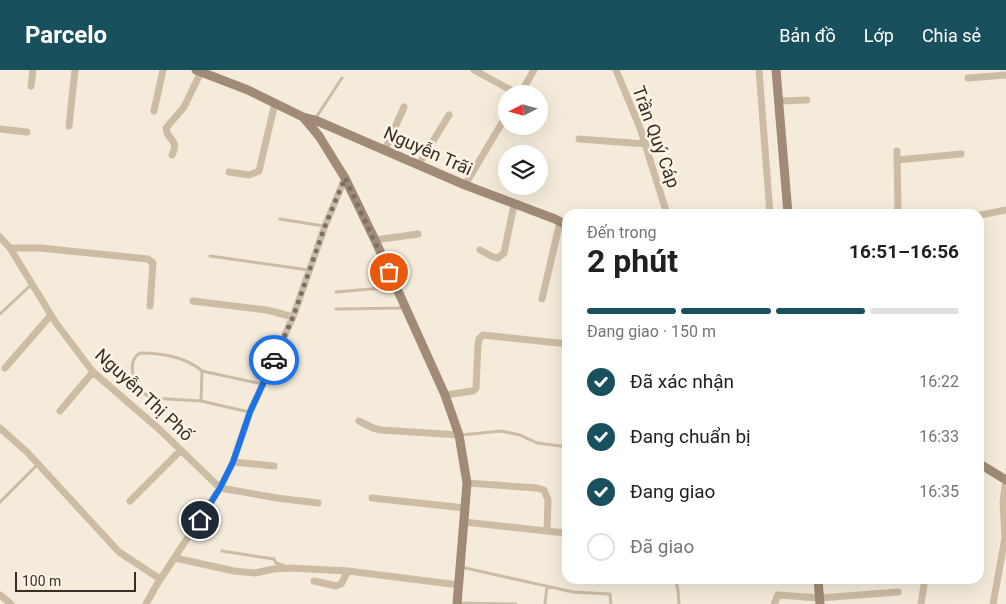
<!DOCTYPE html>
<html lang="vi">
<meta charset="utf-8">
<style>
:root{--surface:#fff;--page:#f6f6f6;--text:#202124;--muted:#757577;--line:#e0e0e0;--accent:#18505d}
body{margin:0;font-family:Roboto,sans-serif;background:var(--page);color:var(--text);height:100vh;display:flex;flex-direction:column;font-size:19px;white-space:nowrap}
*{box-sizing:border-box;margin:0}
p{font-size:16px;color:var(--muted)}
.icon{flex:none;width:28px;height:28px;fill:none;stroke:currentColor;stroke-width:2;stroke-linecap:round;stroke-linejoin:round}
.map{position:relative;flex:1;overflow:hidden}
.panel{position:absolute;left:562px;top:139px;width:422px;height:375px;display:flex;flex-direction:column;background:var(--surface);border-radius:15px;box-shadow:0 5px 20px #0002}
.panel>*{flex:none}
.needle{width:32px;rotate:264deg}
.tools{position:absolute;left:498px;top:15px;display:grid;gap:10px}
.tools a{display:grid;place-items:center;width:50px;height:50px;border-radius:50%;background:var(--surface);box-shadow:0 5px 20px #0002;font-size:25px}
.scale{position:absolute;left:15px;bottom:12px;width:121px;box-sizing:border-box;padding-left:5px;border:2px solid #382e27;border-top:0;font-size:14px;line-height:18px;white-space:nowrap;color:#382e27;-webkit-text-stroke:4px #fbf4e7;paint-order:stroke}
.pin{position:absolute;display:grid;place-items:center;width:42px;height:42px;color:#fff;margin:-21px;border:2px solid #fff;border-radius:50%;box-shadow:0 1px 5px #0007}
.courier{position:absolute;display:grid;place-items:center;width:50px;height:50px;margin:-25px;border:4px solid #1a73e8;border-radius:50%;background:#fff;color:#222;box-shadow:0 1px 6px #0007}
.headline em{font-style:normal;font-weight:700}
.headline div{display:flex;flex-direction:column-reverse}
.headline{display:flex;align-items:center;justify-content:space-between;height:85px;padding:0 25px}
h1{font-size:32px;font-weight:700;line-height:38px}
.bar{display:grid;grid-template-columns:repeat(4,1fr);gap:8px 5px;align-content:center;height:60px;padding:0 25px}
.bar i{height:6px;border-radius:4px;background:var(--line)}
.bar .active{background:var(--accent)}
.bar p{grid-column:span 4}
ol{padding:0 25px;list-style:none}
li{display:flex;align-items:center;gap:15px;height:55px}
li p{margin-inline-start:auto}
li .icon{padding:5px;border-radius:50%;background:var(--accent);color:#fff;stroke-width:4}
li:last-child{color:var(--muted)}
li i{width:28px;height:28px;border:2px solid var(--line);border-radius:50%}
header{display:flex;align-items:center;gap:30px;box-sizing:border-box;height:70px;padding:0 25px;background:var(--accent);color:#fff}
header strong{font-size:24px}
nav{display:flex;gap:28px;margin-inline-start:auto;font-size:18px}
.map>svg:first-child{display:block}
</style>
<header>
<strong>Parcelo</strong>
<nav><a>Bản đồ</a><a>Lớp</a><a>Chia sẻ</a></nav>
</header>
<div class="map">
<svg width="1006" height="534" viewBox="0 0 1006 534">
<rect width="100%" height="100%" fill="#f4ebda"/>
<g fill="none" stroke-linecap="round" stroke-linejoin="round">
<path stroke="#cdbca4" stroke-width="3" d="M315,49L342,8
M280,149L324,156
M210,186L309,200
M336,222L395,217
M336,239L405,238
M0,244L32,214
M254,284L275,287
M202,301L262,314
M201,331L152,328C137,323 123,293 140,283C162,283 186,287 202,301L201,331L249,342
M461,365L501,361L520,365L537,373L568,377
M0,432L37,395
M222,481L274,489L276,493L285,496
M461,497L573,522L610,524L611,534
M675,509L678,520L679,534
M458,533L516,534
M545,534L547,516"/>
<path stroke="#cdbca4" stroke-width="7" d="M474,0L518,24
M616,0L640,58L667,144
M759,0L770,144
M968,8L1006,5
M31,16L33,0
M520,24L534,0
M779,31L807,30
M154,41L163,0
M69,56L75,0
M0,59L27,62
M579,69L646,74
M385,80L404,37
M897,81L898,144
M172,85C180,69 167,71 166,58L184,37L201,2
M897,90L961,84
M419,94L449,45
M229,102L249,105L259,101L275,33
M465,115L506,46
M980,145L1006,140
M0,167L10,178L56,253L93,302L159,359L220,418L277,428L318,433
M375,170L418,164
M10,178H40L148,189L153,193L150,236
M480,180L493,187L498,188L504,183L514,135
M542,229L560,152
M193,231L267,240L293,247
M5,298L51,245
M445,325L473,321L476,318L478,275L479,269L483,265L568,274
M60,341L93,302
M359,351L373,358L381,360L459,365
M0,358L27,382L119,482L160,509
M233,392L274,396
M467,413L537,418L544,420L548,430L547,461
M372,428L465,438
M130,431L181,380
M464,452L565,463
M175,488L234,501L255,503L273,499L290,498L348,501
M314,511L336,516L341,514L348,501L459,515
M0,525L11,534
M146,534L156,516L220,418L233,392L250,342L293,247L325,156L345,108
M774,534L778,525L820,528L898,522
M921,534L925,509
M993,534L1005,468L1003,432L1006,409"/>
<path stroke="#a18b76" stroke-width="9" d="M196,0L248,20L303,47L319,66L345,108L375,170L445,325L459,365L467,413L457,534
M776,0L788,144
M303,47L315,50L465,115L555,149L568,156
M980,394L1006,410
M818,509L820,534"/>
</g>
<g fill="none" stroke-linecap="round" stroke-linejoin="round">
<path stroke="#7a7066" stroke-width="5" stroke-dasharray="0 9" d="M274,290L293,247L325,156L345,108L389,202"/>
<path stroke="#1a73e8" stroke-width="6" d="M200,450L220,418L233,392L250,342L274,290"/>
</g>
<g text-anchor="middle" stroke-width="5" stroke-linejoin="round" paint-order="stroke">
<g font-size="18" fill="#382e27" stroke="#fbf4e7">
<text transform="translate(656 67) rotate(70)" y="6">Trần Quý Cáp</text>
<text transform="translate(428 81) rotate(24)" y="6">Nguyễn Trãi</text>
<text transform="translate(144 325) rotate(43)" y="6">Nguyễn Thị Phố</text>
</g>
</g>
</svg>
<div class="tools">
<a><svg class="needle" viewBox="-14 -14 28 28"><path d="M0-13l5 13h-10z" fill="#e53935"/><path d="M0 13l5-13h-10z" fill="#757577"/></svg></a>
<a><svg class="icon" aria-label="layers" viewBox="0 0 24 24"><path d="M12 4l9 5-9 5-9-5zM3 14l9 5 9-5"/></svg></a>
</div>
<div class="scale">100 m</div>
<div class="pin" style="left:389px;top:202px;background:#ea580c"><svg class="icon" aria-label="bag" viewBox="0 0 24 24"><path d="M5 8h14l-1 12H6zM9 8a3 3 0 0 1 6 0"/></svg></div>
<div class="pin" style="left:200px;top:450px;background:#1f2937"><svg class="icon" aria-label="home" viewBox="0 0 24 24"><path d="M3 11l9-7 9 7M6 9v11h12V9"/></svg></div>
<div class="courier" style="left:274px;top:290px"><svg class="icon" aria-label="car" viewBox="0 0 24 24"><path d="M5 17H2v-5l4-1 3-4h7l3 4 3 1v5h-3M9 17h6M6 11h13"/><circle cx="7" cy="17" r="2"/><circle cx="17" cy="17" r="2"/></svg></div>
<section class="panel">
<div class="headline"><div><h1>2 phút</h1><p>Đến trong</p></div><em>16:51–16:56</em></div>
<div class="bar"><i class="active"></i><i class="active"></i><i class="active"></i><i></i><p>Đang giao · 150 m</p></div>
<ol>
<li><svg class="icon" aria-label="check" viewBox="0 0 24 24"><path d="M5 12l5 5 9-10"/></svg>Đã xác nhận<p>16:22</p></li>
<li><svg class="icon" aria-label="check" viewBox="0 0 24 24"><path d="M5 12l5 5 9-10"/></svg>Đang chuẩn bị<p>16:33</p></li>
<li><svg class="icon" aria-label="check" viewBox="0 0 24 24"><path d="M5 12l5 5 9-10"/></svg>Đang giao<p>16:35</p></li>
<li><i></i>Đã giao</li>
</ol>
</section>
</div>
